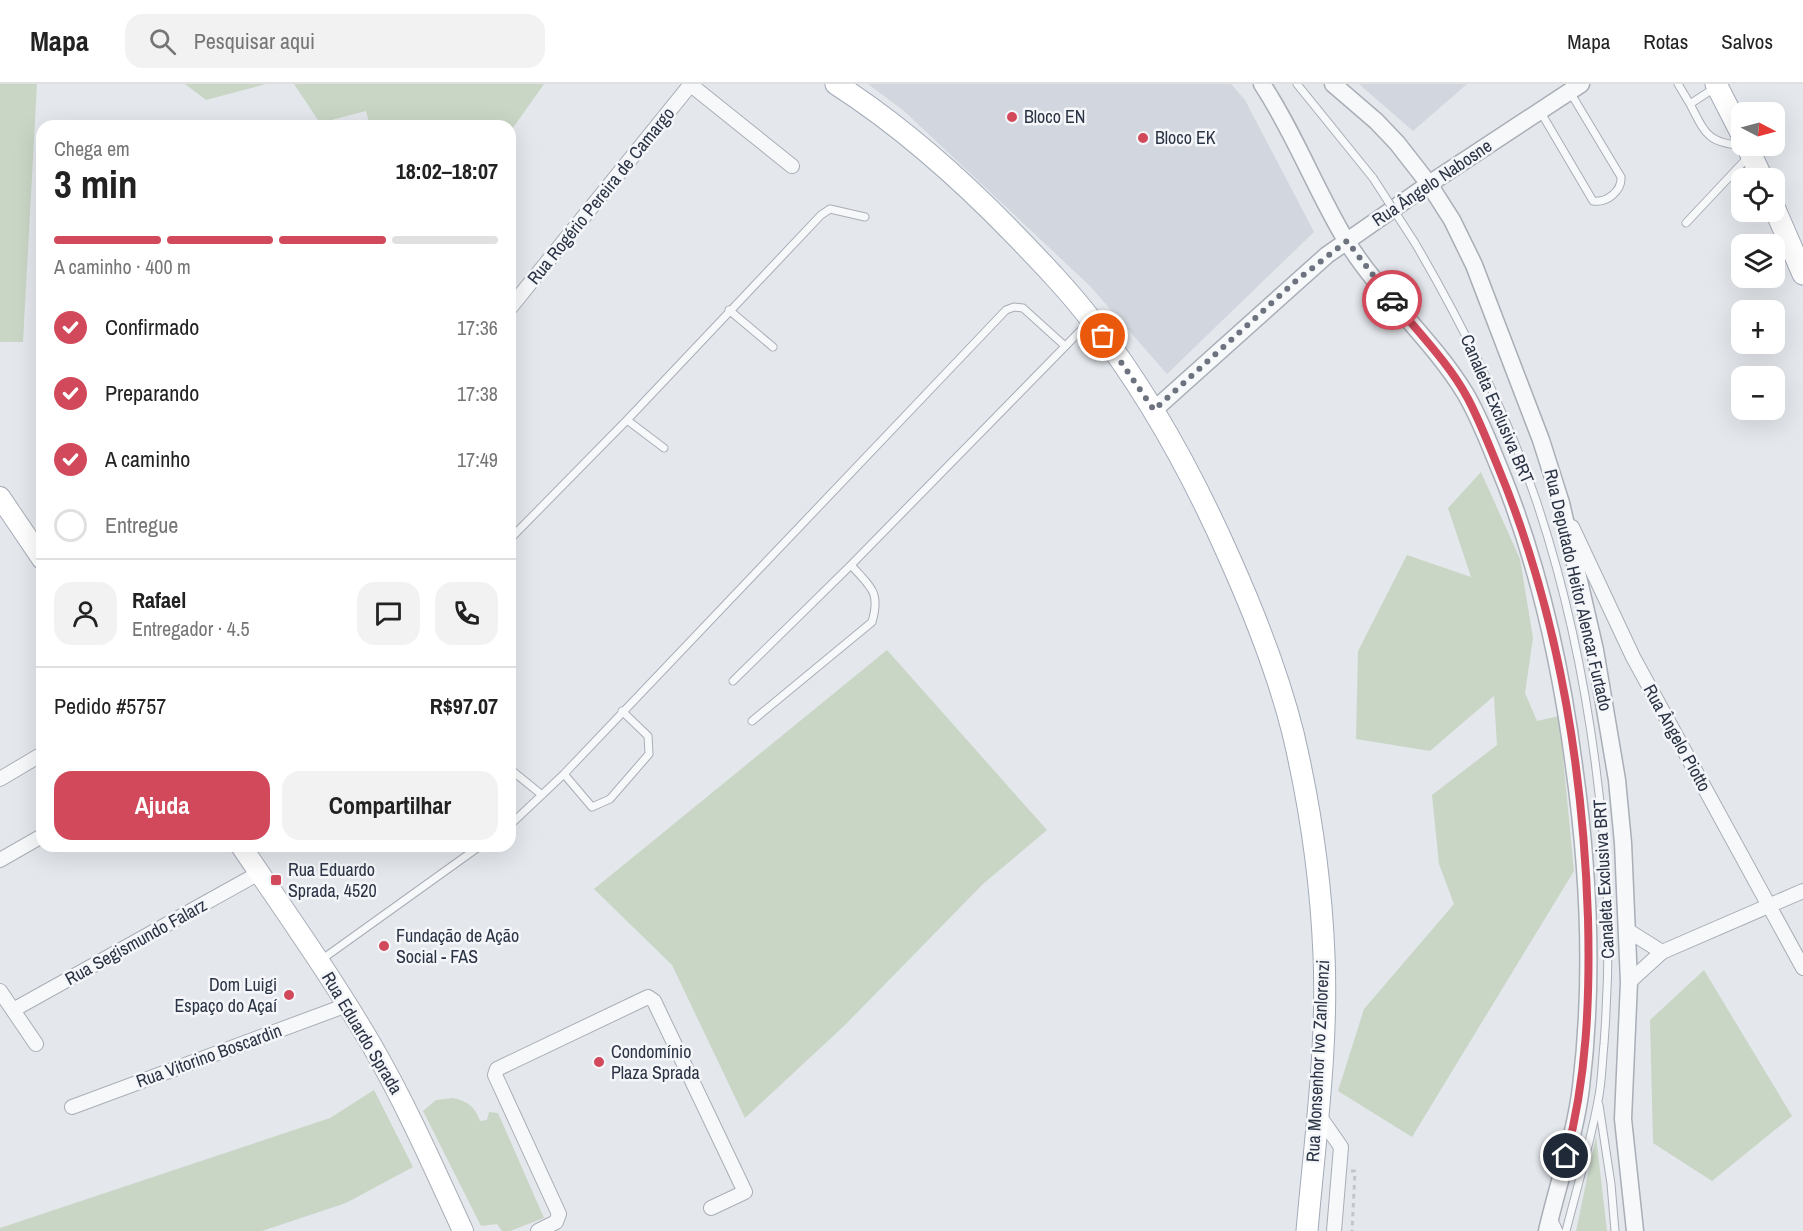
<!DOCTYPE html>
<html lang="pt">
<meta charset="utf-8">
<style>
:root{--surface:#fff;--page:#f2f2f2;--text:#222;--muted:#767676;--line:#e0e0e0;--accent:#d1495b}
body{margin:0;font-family:"Archivo Narrow",sans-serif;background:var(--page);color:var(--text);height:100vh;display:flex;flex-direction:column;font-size:22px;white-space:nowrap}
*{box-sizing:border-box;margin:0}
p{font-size:20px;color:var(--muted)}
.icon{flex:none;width:33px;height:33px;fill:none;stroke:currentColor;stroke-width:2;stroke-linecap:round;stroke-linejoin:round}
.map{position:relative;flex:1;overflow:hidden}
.details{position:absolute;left:36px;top:36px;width:480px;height:732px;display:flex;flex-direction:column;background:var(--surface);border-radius:18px;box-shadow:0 6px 24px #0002}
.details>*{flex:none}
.needle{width:39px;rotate:96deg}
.buttons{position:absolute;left:1731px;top:18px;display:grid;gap:12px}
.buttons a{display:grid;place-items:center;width:54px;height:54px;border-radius:12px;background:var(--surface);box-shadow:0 6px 24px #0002;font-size:30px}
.pin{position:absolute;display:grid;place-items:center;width:51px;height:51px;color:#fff;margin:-26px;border:3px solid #fff;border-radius:50%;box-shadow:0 2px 6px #0007}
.courier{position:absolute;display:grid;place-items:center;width:60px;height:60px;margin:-30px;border:4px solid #d1495b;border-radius:50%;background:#fff;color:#222;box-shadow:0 2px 8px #0007}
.summary em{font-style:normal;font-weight:700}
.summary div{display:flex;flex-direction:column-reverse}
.summary{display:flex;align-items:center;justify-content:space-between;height:102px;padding:0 18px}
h1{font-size:39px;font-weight:700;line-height:45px}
.bar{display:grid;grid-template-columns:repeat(4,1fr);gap:9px 6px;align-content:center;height:72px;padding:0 18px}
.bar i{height:8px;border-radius:4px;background:var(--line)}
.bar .on{background:var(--accent)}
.bar p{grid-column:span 4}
.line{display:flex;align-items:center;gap:15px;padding:0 18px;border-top:2px solid var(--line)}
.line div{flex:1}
.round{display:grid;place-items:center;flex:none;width:63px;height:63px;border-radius:18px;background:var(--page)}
ol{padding:0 18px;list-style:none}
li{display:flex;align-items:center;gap:18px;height:66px}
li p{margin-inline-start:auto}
li .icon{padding:6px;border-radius:50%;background:var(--accent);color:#fff;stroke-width:4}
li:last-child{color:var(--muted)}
li i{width:33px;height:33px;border:3px solid var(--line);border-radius:50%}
.primary-button{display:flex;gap:12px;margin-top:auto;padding:12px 18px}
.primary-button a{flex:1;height:69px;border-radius:18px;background:var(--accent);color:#fff;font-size:24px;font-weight:700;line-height:69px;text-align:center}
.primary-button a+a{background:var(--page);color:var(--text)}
header{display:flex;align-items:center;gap:36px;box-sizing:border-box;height:84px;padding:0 30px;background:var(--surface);border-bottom:2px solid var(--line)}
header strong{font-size:28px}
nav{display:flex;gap:33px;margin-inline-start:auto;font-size:21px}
.search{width:420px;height:54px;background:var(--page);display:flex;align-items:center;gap:15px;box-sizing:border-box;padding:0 21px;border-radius:18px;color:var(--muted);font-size:22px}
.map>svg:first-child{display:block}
</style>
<header>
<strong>Mapa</strong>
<div class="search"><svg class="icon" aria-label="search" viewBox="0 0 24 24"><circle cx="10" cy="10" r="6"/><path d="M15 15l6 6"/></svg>Pesquisar aqui</div>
<nav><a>Mapa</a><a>Rotas</a><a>Salvos</a></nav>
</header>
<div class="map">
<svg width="1803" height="1147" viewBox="0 0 1803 1147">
<rect width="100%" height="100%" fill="#e4e7ec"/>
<path fill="#d2d6de" d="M868,0H1231L1245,16L1314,148L1167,290L1090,202L904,27Z
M1359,0H1467L1413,47Z"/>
<path fill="#c9d6c5" d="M0,0H37L23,258H0Z
M185,0H266L206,16Z
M294,0H544L510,48V42H370L366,27L320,39Z
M1481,388L1520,475L1533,554L1525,609L1537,637L1559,632L1574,787L1412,1053L1338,1007L1364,925L1454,820L1439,780L1432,711L1497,661L1494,612L1430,667L1356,655L1358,567L1407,471L1471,493L1448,424Z
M887,566L1047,746L983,800L845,941L745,1034L672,881L594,805Z
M1704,886L1792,1032L1712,1097L1653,1059L1650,936Z
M374,1006L413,1083L346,1119L262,1147H0V1144L330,1034Z
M453,1014C468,1017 475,1023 480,1037L487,1036L489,1028L498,1029L544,1134L510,1147H502L497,1140L481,1142L423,1027L436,1016Z
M1596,1052L1607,1147H1576Z"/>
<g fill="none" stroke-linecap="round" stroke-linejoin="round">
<defs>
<path id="service" d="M1297,0L1373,94
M1678,0L1690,20
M1716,3L1690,20C1706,51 1708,59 1744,62
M1540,27L1593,117C1607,119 1622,107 1621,93L1570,8
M1686,139L1749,72
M1415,159C1463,241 1505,326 1536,416C1573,526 1594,643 1604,759C1610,827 1609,893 1604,960C1602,979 1602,998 1598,1017C1590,1060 1577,1104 1566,1147
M729,226L773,263
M627,336L664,364
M510,455L627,336L821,131L830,125L865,133
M733,597L851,481L1090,237
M752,637L872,538C881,507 870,503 851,481
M510,685L542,711
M564,690L592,723L610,715L649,670L648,652L622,627
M510,741L564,690L1006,226L1014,223L1023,224L1065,262
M321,876L480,762
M1599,1021L1611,1100L1615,1147
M1553,1134L1559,1147"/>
<path id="minor" d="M691,1L792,82
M510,224L691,0
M1572,443L1633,573L1803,884
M0,695L42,670
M0,776L42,752
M1627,846L1662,868
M1629,898L1662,868L1803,807
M0,907L36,960
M13,926L259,789
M72,1023L347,921
M1318,1030L1341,1063L1334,1147
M538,1147L556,1138L559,1130L495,991L497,985L648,913L654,917L745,1108L711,1124"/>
<path id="tertiary" d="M1262,0C1295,50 1316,107 1347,158C1381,212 1432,255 1465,309C1480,334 1490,362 1501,388C1539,482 1561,581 1574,682C1589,788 1594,896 1581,1003C1575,1052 1558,1099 1547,1147
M1333,0L1376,37L1397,59L1429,100L1452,136L1474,181L1541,356L1561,419L1595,566L1617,696L1623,759L1629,898L1623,1035L1635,1147
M1154,326L1327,171L1429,100L1581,0"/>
<path id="secondary" d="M0,413L42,475
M241,762C285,827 331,892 371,960C406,1020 434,1084 463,1147"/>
<path id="primary" d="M836,0C903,43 962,96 1017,153C1043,180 1069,207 1092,237C1149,310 1193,391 1230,475C1255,531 1278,589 1293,649C1310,721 1321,797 1324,871C1328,963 1315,1055 1307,1147
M1716,0L1742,51
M1747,62L1762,94
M1774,123L1803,190"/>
</defs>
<use href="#service" stroke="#a9aeb7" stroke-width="9"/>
<use href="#minor" stroke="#a9aeb7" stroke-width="16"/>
<use href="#tertiary" stroke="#a9aeb7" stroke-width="19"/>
<use href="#secondary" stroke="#a9aeb7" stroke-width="22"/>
<use href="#primary" stroke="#a3abb8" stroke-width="23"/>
<path stroke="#c2c5cb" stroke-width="3" stroke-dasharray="4.5 4.5" stroke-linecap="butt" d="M1351,1087H1355L1352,1147"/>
<use href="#service" stroke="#f7f8fa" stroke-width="7"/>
<use href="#minor" stroke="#f7f8fa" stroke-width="14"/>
<use href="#tertiary" stroke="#f7f8fa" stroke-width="16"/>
<use href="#secondary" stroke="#fff" stroke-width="20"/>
<use href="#primary" stroke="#fff" stroke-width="21"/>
<defs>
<path id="service-bridge" d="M1373,94L1415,159"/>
</defs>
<use href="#service-bridge" stroke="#a9aeb7" stroke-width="9" stroke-linecap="butt"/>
<use href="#service-bridge" stroke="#f7f8fa" stroke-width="7"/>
</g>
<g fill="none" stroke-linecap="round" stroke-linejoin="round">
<path stroke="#6c737f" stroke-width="6" stroke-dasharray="0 10.8" d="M1103,252L1154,326L1297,196L1347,157L1392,216"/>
<path stroke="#d1495b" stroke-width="8" d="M1392,216C1417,247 1448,278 1467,313C1479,335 1488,359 1498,383C1557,525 1583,681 1588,834C1590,914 1587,994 1566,1072"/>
</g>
<g fill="#d1495b" stroke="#f4f6f9" stroke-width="2">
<circle cx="1012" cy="33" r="6"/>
<circle cx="1143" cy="54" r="6"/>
<rect x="270" y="790" width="12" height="12" rx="3"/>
<circle cx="384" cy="862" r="6"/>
<circle cx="289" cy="911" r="6"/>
<circle cx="599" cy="978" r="6"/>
</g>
<g text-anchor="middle" stroke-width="5" stroke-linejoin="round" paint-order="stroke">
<g font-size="18" fill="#2b3445" stroke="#f4f6f9" text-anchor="start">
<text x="1024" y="39">Bloco EN</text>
<text x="1155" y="60">Bloco EK</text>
<text x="288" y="792">Rua Eduardo<tspan x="288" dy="21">Sprada, 4520</tspan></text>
<text x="396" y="858">Fundação de Ação<tspan x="396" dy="21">Social - FAS</tspan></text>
<text x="277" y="907" text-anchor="end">Dom Luigi<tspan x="277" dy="21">Espaço do Açaí</tspan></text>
<text x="611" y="974">Condomínio<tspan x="611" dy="21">Plaza Sprada</tspan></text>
</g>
<g font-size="18" fill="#2b3445" stroke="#f4f6f9">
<text transform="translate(1432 99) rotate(-34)" y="6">Rua Ângelo Nabosne</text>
<text transform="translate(601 112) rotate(-51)" y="6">Rua Rogério Pereira de Camargo</text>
<text transform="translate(1497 325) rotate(67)" y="6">Canaleta Exclusiva BRT</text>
<text transform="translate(1578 506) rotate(77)" y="6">Rua Deputado Heitor Alencar Furtado</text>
<text transform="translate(1677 654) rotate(61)" y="6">Rua Ângelo Piotto</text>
<text transform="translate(1604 795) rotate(-93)" y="6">Canaleta Exclusiva BRT</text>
<text transform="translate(136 858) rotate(-29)" y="6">Rua Segismundo Falarz</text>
<text transform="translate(362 949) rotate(59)" y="6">Rua Eduardo Sprada</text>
<text transform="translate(209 972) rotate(-20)" y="6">Rua Vitorino Boscardin</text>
<text transform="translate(1318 977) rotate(-87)" y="6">Rua Monsenhor Ivo Zanlorenzi</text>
</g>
</g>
</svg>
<div class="buttons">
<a><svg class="needle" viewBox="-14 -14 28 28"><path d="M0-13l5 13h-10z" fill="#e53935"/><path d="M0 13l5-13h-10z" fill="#767676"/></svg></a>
<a><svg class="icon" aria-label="locate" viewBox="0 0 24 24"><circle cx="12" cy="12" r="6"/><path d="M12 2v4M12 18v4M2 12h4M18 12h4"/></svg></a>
<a><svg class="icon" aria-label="layers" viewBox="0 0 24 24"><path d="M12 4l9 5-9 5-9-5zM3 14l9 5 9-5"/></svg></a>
<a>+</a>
<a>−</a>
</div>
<div class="pin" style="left:1103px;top:252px;background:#ea580c"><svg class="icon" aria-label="bag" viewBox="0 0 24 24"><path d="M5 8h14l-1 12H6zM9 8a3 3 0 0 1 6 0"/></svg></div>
<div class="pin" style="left:1566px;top:1072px;background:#1f2937"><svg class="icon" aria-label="home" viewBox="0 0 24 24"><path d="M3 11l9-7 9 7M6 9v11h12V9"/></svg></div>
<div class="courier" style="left:1392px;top:216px"><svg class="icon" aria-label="car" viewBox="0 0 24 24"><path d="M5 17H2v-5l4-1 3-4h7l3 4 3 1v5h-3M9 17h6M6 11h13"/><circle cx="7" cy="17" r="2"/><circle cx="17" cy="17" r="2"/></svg></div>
<section class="details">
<div class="summary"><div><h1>3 min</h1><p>Chega em</p></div><em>18:02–18:07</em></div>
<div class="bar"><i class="on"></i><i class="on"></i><i class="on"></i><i></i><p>A caminho · 400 m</p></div>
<ol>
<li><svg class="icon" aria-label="check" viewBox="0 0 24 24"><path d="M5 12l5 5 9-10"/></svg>Confirmado<p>17:36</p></li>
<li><svg class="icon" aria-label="check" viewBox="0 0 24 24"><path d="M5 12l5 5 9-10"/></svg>Preparando<p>17:38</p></li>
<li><svg class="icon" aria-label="check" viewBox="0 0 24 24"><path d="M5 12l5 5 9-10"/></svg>A caminho<p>17:49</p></li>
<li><i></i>Entregue</li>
</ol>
<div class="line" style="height:108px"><a class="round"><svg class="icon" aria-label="person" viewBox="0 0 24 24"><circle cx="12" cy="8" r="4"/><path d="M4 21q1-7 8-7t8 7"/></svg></a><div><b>Rafael</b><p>Entregador · 4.5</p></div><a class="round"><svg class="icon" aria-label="chat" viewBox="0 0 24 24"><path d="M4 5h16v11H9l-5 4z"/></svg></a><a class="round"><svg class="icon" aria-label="phone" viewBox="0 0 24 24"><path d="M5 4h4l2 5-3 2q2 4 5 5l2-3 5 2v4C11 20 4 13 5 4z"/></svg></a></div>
<div class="line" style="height:78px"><div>Pedido #5757</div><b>R$97.07</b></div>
<div class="primary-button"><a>Ajuda</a><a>Compartilhar</a></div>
</section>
</div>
